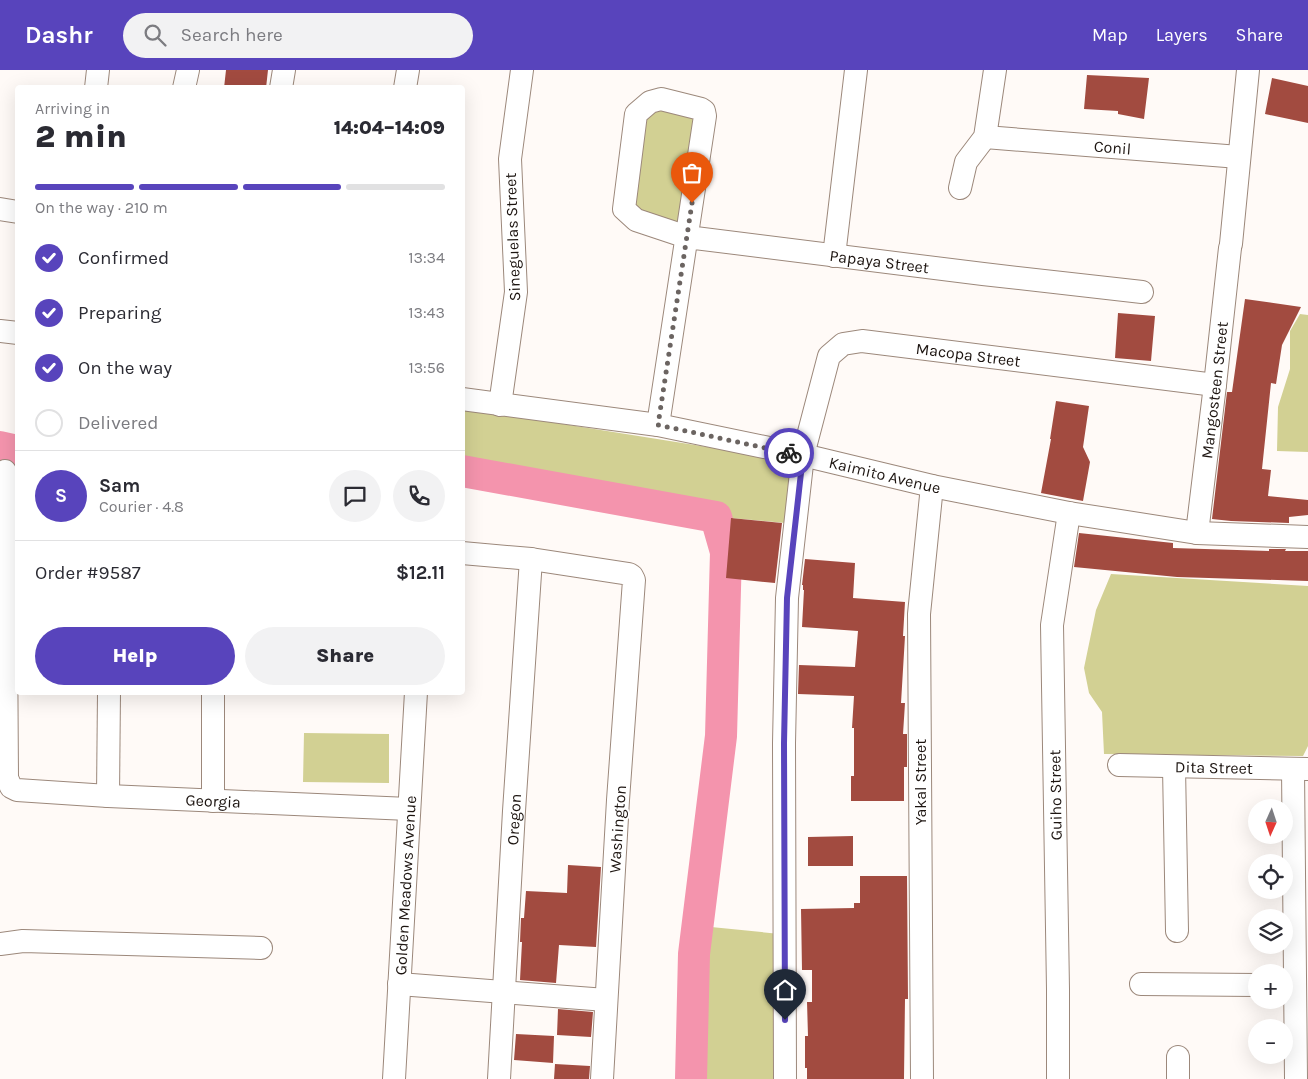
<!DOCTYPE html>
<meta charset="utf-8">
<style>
:root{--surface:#fff;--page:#f2f2f3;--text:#2b2b33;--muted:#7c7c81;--line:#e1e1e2;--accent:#5844bc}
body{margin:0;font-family:Karla,sans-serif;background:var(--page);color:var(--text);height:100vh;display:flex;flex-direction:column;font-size:19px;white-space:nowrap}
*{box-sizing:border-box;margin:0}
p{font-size:16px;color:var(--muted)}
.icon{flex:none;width:28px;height:28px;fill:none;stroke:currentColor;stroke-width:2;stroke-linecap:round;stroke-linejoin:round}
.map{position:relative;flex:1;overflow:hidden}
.drawer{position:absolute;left:15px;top:15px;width:450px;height:610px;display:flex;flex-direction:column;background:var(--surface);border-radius:5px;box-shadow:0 5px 20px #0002}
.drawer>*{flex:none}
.needle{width:32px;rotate:183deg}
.tools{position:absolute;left:1248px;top:729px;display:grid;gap:10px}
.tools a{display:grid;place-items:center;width:45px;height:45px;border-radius:50%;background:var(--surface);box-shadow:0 5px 20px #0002;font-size:25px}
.pin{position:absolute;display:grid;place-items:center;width:42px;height:42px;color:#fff;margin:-51px -21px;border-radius:50% 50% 50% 0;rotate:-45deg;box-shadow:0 0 5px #0007}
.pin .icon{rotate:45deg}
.courier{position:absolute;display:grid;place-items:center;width:50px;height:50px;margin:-25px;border:4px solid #5844bc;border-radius:50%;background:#fff;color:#222;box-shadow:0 1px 6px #0007}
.headline em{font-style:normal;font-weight:800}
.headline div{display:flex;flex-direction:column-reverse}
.headline{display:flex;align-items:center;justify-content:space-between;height:85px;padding:0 20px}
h1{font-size:32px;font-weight:800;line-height:38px}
.bar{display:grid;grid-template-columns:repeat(4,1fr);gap:8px 5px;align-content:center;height:60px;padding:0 20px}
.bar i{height:6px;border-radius:4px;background:var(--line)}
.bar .active{background:var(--accent)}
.bar p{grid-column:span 4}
.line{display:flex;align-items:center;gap:12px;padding:0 20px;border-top:1px solid var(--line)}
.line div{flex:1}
.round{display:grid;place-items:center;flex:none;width:52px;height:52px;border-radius:26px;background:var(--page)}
ol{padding:0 20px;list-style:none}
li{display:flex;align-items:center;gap:15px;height:55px}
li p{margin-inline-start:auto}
li .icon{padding:5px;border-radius:50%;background:var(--accent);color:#fff;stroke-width:4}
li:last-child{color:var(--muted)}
li i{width:28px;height:28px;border:2px solid var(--line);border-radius:50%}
.cta{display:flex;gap:10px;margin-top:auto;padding:10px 20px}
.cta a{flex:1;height:58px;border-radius:30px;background:var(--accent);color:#fff;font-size:20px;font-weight:800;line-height:58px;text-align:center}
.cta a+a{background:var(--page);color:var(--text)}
header{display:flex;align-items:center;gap:30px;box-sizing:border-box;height:70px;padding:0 25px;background:var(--accent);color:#fff}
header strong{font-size:24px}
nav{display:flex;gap:28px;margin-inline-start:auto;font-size:18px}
.search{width:350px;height:45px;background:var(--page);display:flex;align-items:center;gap:12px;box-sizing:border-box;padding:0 18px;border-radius:28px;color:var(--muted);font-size:19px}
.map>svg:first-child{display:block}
</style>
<header>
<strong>Dashr</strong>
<div class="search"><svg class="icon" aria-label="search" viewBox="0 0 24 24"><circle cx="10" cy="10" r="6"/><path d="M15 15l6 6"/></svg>Search here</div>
<nav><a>Map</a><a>Layers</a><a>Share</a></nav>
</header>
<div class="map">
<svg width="1308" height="1009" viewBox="0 0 1308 1009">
<rect width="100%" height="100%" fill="#fffaf7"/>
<path fill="#d2d093" d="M664,32L700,50L684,161L628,135L640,46Z
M1300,244L1308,245V382L1277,381L1278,337L1290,299V261Z
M462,338L796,391L785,453L731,448L722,434L596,412L463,386Z
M1111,504L1308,516V676L1303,686L1104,684L1102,642L1089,623L1084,598L1096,540Z
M304,663L389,664V713L303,712Z
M691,855L790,865L791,1009H686Z"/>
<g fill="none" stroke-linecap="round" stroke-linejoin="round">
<path stroke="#f494ad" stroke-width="32" d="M0,377L18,381
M462,401L716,447L726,482L721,666L694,884L691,1009"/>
</g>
<path fill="#a24b40" d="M226,0H268L266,18H224Z
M1087,5L1149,8L1144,49L1118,44V41L1084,39Z
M1272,8L1308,16V53L1265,44Z
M1245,229L1301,237L1282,275L1276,314L1271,313L1262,399L1271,400L1268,426L1308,430V445L1289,447V453L1231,451L1212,449L1227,322H1232Z
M1118,243L1155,246L1151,291L1115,288Z
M1056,331L1089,336L1083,377L1090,392L1083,431L1041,423L1051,369H1050Z
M731,448L782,453L775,513L726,508Z
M1079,463L1173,473V478L1269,481V479H1286L1285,481H1308V511L1177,507L1074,497Z
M805,489L855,493L853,528L905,532L903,566H905L901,633H905L903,664H907V697H904V731H851V706H854V658H852L854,626L798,624L799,595L855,597L858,561L802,557L804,520H803V515H802Z
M853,766V796H808V767Z
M568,795L601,797L596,877L559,875L556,913L520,910L522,872H520L521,848H524L526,821L567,823Z
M860,806H907L908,929H905L904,1009H807V998H805V966H808L807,932H812V900H802L801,839L854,838V833H860Z
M558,939L593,942L591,967L557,965Z
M516,964L554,966L553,993L514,990Z
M555,994L590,996L589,1009H554Z"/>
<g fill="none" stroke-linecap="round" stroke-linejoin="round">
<defs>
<g id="minor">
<path d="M96,18L98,0"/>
<path d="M184,18L188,0"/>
<path d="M281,18L284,0"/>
<path d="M405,18L408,0"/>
<path id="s1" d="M985,67L1239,87"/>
<path d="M960,118L966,92L985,67L995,0"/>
<path d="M0,139L18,142"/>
<path d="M1231,174L1248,0"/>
<path d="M834,186L856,0"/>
<path d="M0,261L18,263"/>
<path id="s2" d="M462,329L658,355L803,385L932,416L1069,443L1197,463L1308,467"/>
<path d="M500,335L516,222L510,89L522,0"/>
<path id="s3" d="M658,355L705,46L704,41L701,39L661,29L650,32L636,44L624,139L636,150L687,167L983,204L1142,222"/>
<path id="s4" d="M5,401L7,708L11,717L17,720L108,726L409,739"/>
<path id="s5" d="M1197,463L1215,315L1230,178"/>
<path d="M462,483L531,489L629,504L632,506L634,510L618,730L602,1009"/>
<path id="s6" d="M1119,695L1307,699"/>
<path d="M1174,697L1177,861"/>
<path d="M1293,699L1296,1009"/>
<path d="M108,726L109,622"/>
<path d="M213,731V622"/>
<path d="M0,874L23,871L261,878"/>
<path d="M399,914L606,930"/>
<path d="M1141,914L1256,915"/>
<path d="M1178,987V1009"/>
<path id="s7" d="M394,1009L416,622"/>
<path id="s8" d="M499,1009L514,741L531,489"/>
<path id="s9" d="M785,1009L784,673L787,528L803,385L829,286L843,274L862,271L1215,315"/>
<path d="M922,1009L919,544L932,416"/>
<path d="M1058,1009V919L1052,555L1069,443"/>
</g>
</defs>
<use href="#minor" stroke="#9c887b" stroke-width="24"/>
<use href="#minor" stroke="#fff" stroke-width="22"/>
</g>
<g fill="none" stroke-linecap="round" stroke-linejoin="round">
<path stroke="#6b6461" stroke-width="5" stroke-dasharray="0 9" d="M692,133L658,355L789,383"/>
<path stroke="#5844bc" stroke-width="6" d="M785,950L784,673L787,528L803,385L789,383"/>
</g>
<g text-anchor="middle" stroke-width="4" stroke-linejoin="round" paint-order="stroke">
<g font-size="16" fill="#1c1410" stroke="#fff">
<text dy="6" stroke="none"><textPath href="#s1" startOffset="128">Conil</textPath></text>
<text transform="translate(512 167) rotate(-92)" y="6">Sineguelas Street</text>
<text dy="6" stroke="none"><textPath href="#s3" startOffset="752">Papaya Street</textPath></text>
<text dy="6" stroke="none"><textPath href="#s9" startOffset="872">Macopa Street</textPath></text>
<text dy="6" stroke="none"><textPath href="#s5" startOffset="144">Mangosteen Street</textPath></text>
<text dy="6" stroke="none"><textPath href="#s2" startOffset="430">Kaimito Avenue</textPath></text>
<text dy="6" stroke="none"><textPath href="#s6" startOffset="95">Dita Street</textPath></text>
<text transform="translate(920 712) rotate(-90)" y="6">Yakal Street</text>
<text transform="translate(1055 725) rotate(-91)" y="6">Guiho Street</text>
<text dy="6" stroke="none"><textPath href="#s4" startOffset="520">Georgia</textPath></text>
<text dy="6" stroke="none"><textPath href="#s8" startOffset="260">Oregon</textPath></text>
<text transform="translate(617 759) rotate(-86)" y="6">Washington</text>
<text dy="6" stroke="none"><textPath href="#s7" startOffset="194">Golden Meadows Avenue</textPath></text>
</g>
</g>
</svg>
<div class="tools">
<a><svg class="needle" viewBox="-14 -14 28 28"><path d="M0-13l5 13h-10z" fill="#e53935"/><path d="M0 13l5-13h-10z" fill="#7c7c81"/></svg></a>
<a><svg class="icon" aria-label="locate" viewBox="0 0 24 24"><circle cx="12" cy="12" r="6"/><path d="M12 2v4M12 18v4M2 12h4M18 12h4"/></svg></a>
<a><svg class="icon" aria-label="layers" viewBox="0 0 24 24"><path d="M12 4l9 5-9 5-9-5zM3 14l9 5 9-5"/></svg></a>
<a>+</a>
<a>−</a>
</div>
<div class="pin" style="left:692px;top:133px;background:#ea580c"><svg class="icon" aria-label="bag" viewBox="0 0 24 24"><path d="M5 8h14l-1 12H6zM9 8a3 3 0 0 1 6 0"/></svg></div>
<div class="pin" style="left:785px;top:950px;background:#1f2937"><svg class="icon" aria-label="home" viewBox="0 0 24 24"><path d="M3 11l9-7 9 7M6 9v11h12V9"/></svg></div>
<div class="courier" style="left:789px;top:383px"><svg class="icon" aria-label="bike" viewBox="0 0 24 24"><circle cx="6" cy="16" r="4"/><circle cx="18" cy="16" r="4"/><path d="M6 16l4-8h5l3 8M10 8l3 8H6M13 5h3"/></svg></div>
<section class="drawer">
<div class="headline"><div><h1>2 min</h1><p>Arriving in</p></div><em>14:04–14:09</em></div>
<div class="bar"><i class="active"></i><i class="active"></i><i class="active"></i><i></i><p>On the way · 210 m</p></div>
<ol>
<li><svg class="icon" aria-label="check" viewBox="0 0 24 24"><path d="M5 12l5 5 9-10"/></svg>Confirmed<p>13:34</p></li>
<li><svg class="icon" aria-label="check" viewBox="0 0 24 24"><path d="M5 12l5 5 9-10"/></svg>Preparing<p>13:43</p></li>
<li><svg class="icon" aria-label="check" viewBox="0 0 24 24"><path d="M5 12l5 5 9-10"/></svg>On the way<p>13:56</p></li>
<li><i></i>Delivered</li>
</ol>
<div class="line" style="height:90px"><b class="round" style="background:var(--accent);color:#fff">S</b><div><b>Sam</b><p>Courier · 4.8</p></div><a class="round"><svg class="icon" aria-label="chat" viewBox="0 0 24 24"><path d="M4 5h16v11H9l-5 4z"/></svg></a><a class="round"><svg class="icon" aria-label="phone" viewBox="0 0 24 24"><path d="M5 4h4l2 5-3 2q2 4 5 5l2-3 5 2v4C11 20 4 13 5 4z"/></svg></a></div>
<div class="line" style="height:65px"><div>Order #9587</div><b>$12.11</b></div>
<div class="cta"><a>Help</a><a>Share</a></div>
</section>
</div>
